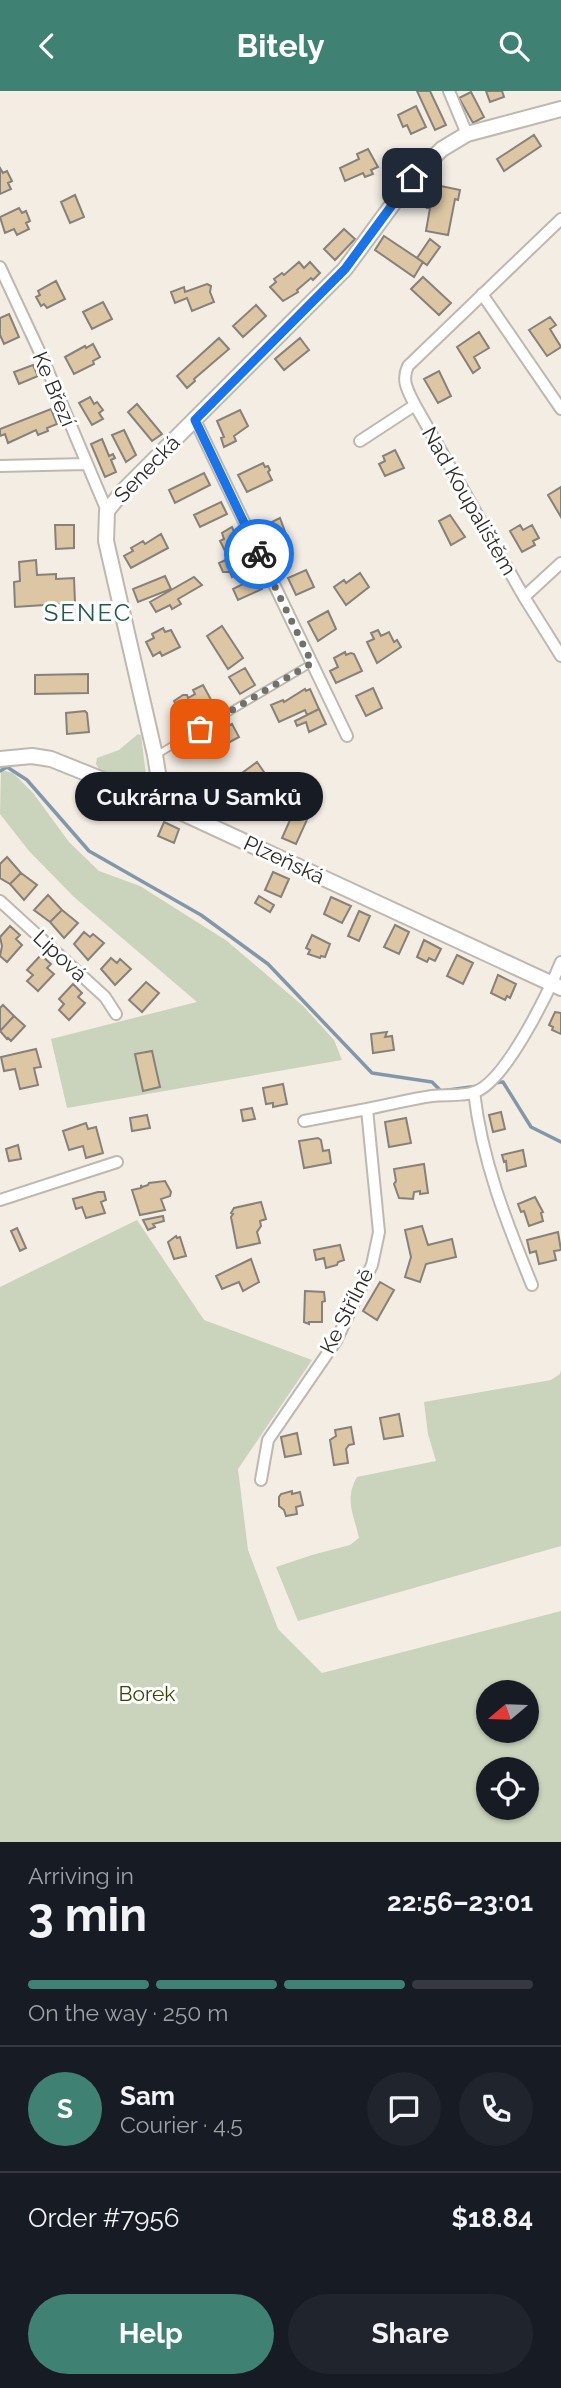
<!DOCTYPE html>
<meta charset="utf-8">
<style>
:root{--surface:#171b24;--page:#20242c;--text:#f1f3f6;--muted:#9ea1a6;--line:#363941;--accent:#3f8274}
body{margin:0;font-family:Raleway,sans-serif;background:var(--page);color:var(--text);height:100vh;display:flex;flex-direction:column;font-size:26px;white-space:nowrap}
*{box-sizing:border-box;margin:0}
p{font-size:23px;color:var(--muted)}
.icon{flex:none;width:38px;height:38px;fill:none;stroke:currentColor;stroke-width:2;stroke-linecap:round;stroke-linejoin:round}
.map{position:relative;height:1751px;overflow:hidden}
.panel{display:flex;flex-direction:column;background:var(--surface);flex:1}
.panel>*{flex:none}
.needle{width:46px;rotate:251deg}
.fabs{position:absolute;left:476px;top:1589px;display:grid;gap:14px}
.fabs a{display:grid;place-items:center;width:63px;height:63px;border-radius:50%;background:var(--surface);box-shadow:0 2px 5px #0004;font-size:35px}
.pin{position:absolute;display:grid;place-items:center;width:60px;height:60px;color:#fff;margin:-30px;border-radius:14px;box-shadow:0 4px 10px #0006}
.courier{position:absolute;display:grid;place-items:center;width:70px;height:70px;margin:-35px;border:5px solid #1a73e8;border-radius:50%;background:#fff;color:#222;box-shadow:0 2px 9px #0007}
.bubble{position:absolute;height:49px;border-radius:24px;background:var(--surface);box-shadow:0 2px 5px #0004;font-size:23px;font-weight:700;line-height:49px;text-align:center}
.overview em{font-style:normal;font-weight:700}
.overview div{display:flex;flex-direction:column-reverse}
.overview{display:flex;align-items:center;justify-content:space-between;height:119px;padding:0 28px}
h1{font-size:46px;font-weight:700;line-height:52px}
.bar{display:grid;grid-template-columns:repeat(4,1fr);gap:10px 7px;align-content:center;height:84px;padding:0 28px}
.bar i{height:9px;border-radius:5px;background:var(--line)}
.bar .on{background:var(--accent)}
.bar p{grid-column:span 4}
.line{display:flex;align-items:center;gap:18px;padding:0 28px;border-top:2px solid var(--line)}
.line div{flex:1}
.round{display:grid;place-items:center;flex:none;width:74px;height:74px;border-radius:37px;background:var(--page)}
.primary-button{display:flex;gap:14px;margin-top:auto;padding:14px 28px}
.primary-button a{flex:1;height:80px;border-radius:42px;background:var(--accent);color:#fff;font-size:28px;font-weight:700;line-height:80px;text-align:center}
.primary-button a+a{background:var(--page);color:var(--text)}
header{display:flex;justify-content:space-between;align-items:center;height:91px;padding:0 28px;background:var(--accent);color:#fff;font-size:32px;font-weight:700}
.map>svg:first-child{display:block}
</style>
<header><svg class="icon" aria-label="back" viewBox="0 0 24 24"><path d="M15 5l-7 7 7 7"/></svg>Bitely<svg class="icon" aria-label="search" viewBox="0 0 24 24"><circle cx="10" cy="10" r="6"/><path d="M15 15l6 6"/></svg></header>
<div class="map">
<svg width="561" height="1751" viewBox="0 0 561 1751">
<rect width="100%" height="100%" fill="#f3ede4"/>
<path fill="#cad3bb" fill-rule="evenodd" d="M138,643L141,644L146,684L135,692L100,680L96,673L97,667L119,659Z
M1,679L13,682L33,702L69,751L99,780L140,795L227,850L303,915L334,949L342,969L67,1017L51,948L197,911L74,806L29,760L0,723Z
M137,1129L204,1229L312,1269L238,1378L248,1459L278,1538L322,1582L561,1520V1751H0V1196ZM488,1601H527V1640H488ZM488,1678H527V1717H488Z
M561,1279V1455L298,1530L276,1476L312,1464L350,1454L359,1447C354,1423 344,1409 357,1386L436,1370L428,1343L424,1311L551,1289L560,1283Z"/>
<g fill="none" stroke-linecap="round" stroke-linejoin="round">
<path stroke="#8298aa" stroke-width="3.5" d="M0,680L7,676L27,689L89,760L201,824L268,873L372,982L432,991L441,1000L478,995
M493,992L503,991L531,1036L561,1051"/>
</g>
<path fill="#dcc6a3" stroke="#86817a" stroke-width="2" d="M417,0H430L446,34L435,39Z
M486,0H502L504,6L490,11Z
M471,1L484,26L473,32L459,7Z
M416,15L426,36L411,43L407,34L403,36L398,24Z
M534,44L541,55L504,80L497,68Z
M368,58L378,76L371,79L373,83L365,86L363,82L345,90L340,77L359,68L357,63Z
M0,77L3,82L7,80L12,90L8,92L11,98L0,103Z
M431,93L460,99L458,109L455,108L448,144L426,140L430,117H427Z
M75,104L84,126L70,132L61,111Z
M19,117L22,122L26,120L30,130L26,132L29,138L17,144L14,138L5,142L0,126Z
M344,138L355,148L335,169L324,158Z
M384,145L423,171L414,186L375,159Z
M430,148L440,156L427,174L417,167Z
M299,171L304,177L310,171L320,182L313,189L311,187L297,199L298,201L283,210L270,196L276,191L274,188L282,182L284,184Z
M423,186L451,212L439,224L411,198Z
M56,190L65,208L47,217L44,213L41,215L36,206L40,204L38,200Z
M207,193L211,195L210,201L214,211L192,220L187,207L175,212L171,201L184,196L185,201Z
M103,211L112,228L92,238L83,221Z
M256,214L266,225L243,246L233,235Z
M9,223L19,246L4,253L0,244V227Z
M550,226L556,234L550,238L561,256L547,265L529,239Z
M479,241L489,257L474,266L480,277L473,282L457,256Z
M219,247L229,258L194,288L195,290L187,297L177,285Z
M300,247L309,259L284,279L275,268Z
M93,253L100,266L93,270L94,273L74,283L65,266L85,255L86,257Z
M33,274L38,285L19,293L14,281Z
M439,280L451,305L438,312L424,288Z
M90,306L94,313L97,311L103,319L99,322L103,328L92,334L79,312Z
M137,313L162,343L152,350L128,321Z
M51,318L57,333L47,337L48,340L38,344L36,339L8,352L5,343L0,345V338Z
M240,319L248,335L234,345L236,350L224,356L221,347L224,346L217,330Z
M124,339L136,364L126,371L112,344Z
M102,348L109,365L113,363L115,367L111,369L116,381L105,386L91,353Z
M395,359L404,377L385,385L379,373L385,370L383,365Z
M263,372L265,376L268,375L270,379L268,381L272,389L247,401L238,384Z
M204,382L210,394L175,412L169,399Z
M561,396V426L548,404Z
M221,411L227,423L200,436L194,424Z
M450,424L465,446L451,454L439,430Z
M280,427L287,446L271,454L264,435Z
M55,434H74V457L56,458Z
M520,434L523,439L532,434L539,447L533,450L535,454L522,461L510,440Z
M232,436L243,461L229,468L220,450L224,448L222,442Z
M161,443L168,457L131,477L124,465L133,460L131,457L143,450L145,453Z
M243,461L251,476L232,486L230,481H223L219,472Z
M36,469L37,484L56,483V488L74,487L75,512L15,516L14,491L20,490L19,471Z
M306,479L314,496L296,504L288,487Z
M360,482L369,496L346,514L334,496L344,489L346,492Z
M165,485L171,498L138,511L133,498Z
M194,486L202,494L178,508L181,513L172,518L170,514L156,521L150,511Z
M257,486L262,498L238,509L233,498Z
M328,520L336,538L318,550L308,531Z
M222,535L243,567L228,578L207,545Z
M163,537L165,541L171,539L180,556L162,565L160,561L153,565L146,551L154,547L152,543Z
M378,539L381,545L389,541L394,551L397,549L401,556L377,572L367,551L374,548L371,542Z
M345,561L346,564L351,562L354,563L362,580L336,592L330,580L338,576L334,567Z
M245,577L255,594L240,603L229,586Z
M88,583V602L35,603V584Z
M203,594L215,616L186,630L174,610L183,604H187L188,607L195,603L193,599Z
M373,597L382,617L366,625L356,605Z
M305,598L306,600L310,598L319,618L307,624L305,619L279,631L271,614L283,609L284,611Z
M211,617L215,624L189,639L185,631Z
M319,618L326,633L309,641L306,631L297,635L295,630Z
M85,620L87,622L89,641L67,643L66,622Z
M232,633L239,646L219,657L212,645Z
M257,671L266,684L262,687L268,695L251,708L242,700L244,695L235,687Z
M306,693L320,700L296,753L282,747Z
M164,731L179,738L174,752L158,745Z
M7,766L21,782L10,793L0,787V773Z
M273,781L289,788L281,806L265,799Z
M21,782L37,794L24,809L10,793Z
M48,804L62,819L50,831L34,819Z
M259,805L274,814L270,821L255,812Z
M331,806L351,815L342,832L324,823Z
M62,819L78,832L64,847L50,831Z
M359,820L370,825L359,850L348,845Z
M395,834L409,841L399,863L384,856Z
M10,835L20,844L16,848L22,854L7,871L0,865L2,855L0,846Z
M84,841L90,846L93,843L104,852L88,869L74,853Z
M312,844L330,853L325,866L321,865L320,867L308,863L310,859L306,857Z
M424,849L441,858L435,870L429,867L427,871L417,866Z
M41,864L51,873L47,877L54,883L38,900L27,890L33,884L27,879Z
M457,864L473,872L463,893L447,885Z
M111,867L117,872L120,868L131,878L115,894L101,878Z
M498,884L516,893L510,907L507,905L505,909L491,902Z
M146,891L159,902L142,921L129,909Z
M73,893L82,902L78,906L85,912L69,929L59,919L64,913L59,908Z
M3,914L14,925L0,940V917Z
M555,921L561,922V943L552,939L553,936L549,934Z
M14,925L25,935L11,950L8,947L7,948L0,940Z
M387,941L385,946L392,945L394,959L373,962L371,943Z
M36,958L41,976L34,977L38,994L20,998L15,978L4,980L1,966Z
M152,960L160,996L143,1000L135,963Z
M283,993L287,1013L273,1016V1012L266,1013L263,997Z
M252,1017L255,1028L243,1030L241,1019Z
M501,1021L505,1038L493,1041L489,1024Z
M147,1024L150,1037L132,1040L130,1027Z
M406,1027L411,1052L389,1056L385,1031Z
M86,1032L88,1038L96,1036L103,1062L86,1067L83,1055L69,1059L63,1040Z
M318,1047L321,1049L323,1060L329,1059L331,1072L304,1077L299,1050Z
M18,1054L21,1068L9,1070L6,1058Z
M523,1059L526,1075L507,1080L506,1070L504,1071L502,1064Z
M424,1073L428,1102L420,1103V1100L414,1101L413,1108L399,1107L394,1093L396,1090L394,1078Z
M165,1090L171,1101L170,1105L161,1108L165,1119L140,1124L132,1099L141,1097V1094L142,1096L148,1094L149,1092Z
M98,1101H104L106,1109L101,1111L105,1122L86,1127L82,1116L76,1118L73,1108Z
M535,1106L543,1121L541,1122L543,1130L529,1135L524,1120L521,1121L518,1113Z
M261,1111L266,1128L260,1130L261,1135L257,1141L260,1152L237,1157L231,1126L233,1123L231,1122L234,1117Z
M163,1125L164,1130L153,1133L155,1136L148,1139L143,1129Z
M422,1135L428,1154L452,1148L456,1166L426,1173L420,1191L405,1186L411,1166L405,1139Z
M17,1137L26,1157L20,1160L11,1140Z
M558,1141L561,1159L554,1160L556,1169L539,1173L536,1160L530,1162L527,1149Z
M176,1145L177,1147L180,1146L186,1165L174,1168L168,1151Z
M340,1154L344,1169L338,1171L337,1174L326,1177L324,1167L316,1169L314,1159Z
M251,1168L259,1191L243,1200L239,1191L222,1198L216,1185Z
M380,1191L394,1199L377,1229L363,1220Z
M305,1200L324,1201L325,1210L322,1211V1231H309V1233L304,1231Z
M399,1323L403,1345L384,1348L380,1327Z
M351,1336L354,1353L349,1354L346,1358L348,1372L334,1374L330,1349L336,1345L335,1339Z
M297,1342L301,1363L285,1366L281,1346Z
M292,1400V1403L300,1401L303,1414L296,1416L297,1423L286,1425L284,1419L279,1415V1406L281,1403Z"/>
<g fill="none" stroke-linecap="round" stroke-linejoin="round">
<defs>
<path id="lane" d="M158,663L312,572"/>
<path id="street" d="M449,0L467,43
M0,176L42,266L107,420
M482,203L561,318
M195,329L347,645
M360,350L415,314
M0,375L86,373
M561,472L524,506L561,565
M524,506L415,314C408,300 401,290 408,275L561,128
M0,810L105,906L116,923
M474,1001C482,1070 506,1130 532,1194
M304,1030L367,1018
M0,1109L117,1071
M261,1389L268,1349L336,1250L372,1174L379,1141L367,1018C389,1014 410,1008 432,1005C445,1003 462,1006 475,1001C506,990 548,902 561,871"/>
<path id="secondary" d="M0,668L32,665L51,668L163,713L561,897
M163,713L155,664L106,450L107,420L123,400L345,178L412,87L442,58L467,43L561,18"/>
</defs>
<use href="#lane" stroke="#beb8b0" stroke-width="9"/>
<use href="#street" stroke="#beb8b0" stroke-width="14"/>
<use href="#secondary" stroke="#beb8b0" stroke-width="18"/>
<use href="#lane" stroke="#fff" stroke-width="5"/>
<use href="#street" stroke="#fff" stroke-width="10"/>
<use href="#secondary" stroke="#fff" stroke-width="14"/>
</g>
<g fill="none" stroke-linecap="round" stroke-linejoin="round">
<path stroke="#73706a" stroke-width="7" stroke-dasharray="0 12.6" d="M200,638L312,572L259,463"/>
<path stroke="#1a73e8" stroke-width="9" d="M259,463L195,329L345,178L412,87"/>
</g>
<g text-anchor="middle" stroke-width="6" stroke-linejoin="round" paint-order="stroke">
<g font-size="21" fill="#2e2c29" stroke="#fff">
<text transform="translate(54 298) rotate(67)" y="7">Ke Březí</text>
<text transform="translate(147 378) rotate(-46)" y="7">Senecká</text>
<text transform="translate(469 410) rotate(60)" y="7">Nad Koupalištěm</text>
<text transform="translate(284 769) rotate(25)" y="7">Plzeňská</text>
<text transform="translate(60 865) rotate(43)" y="7">Lipová</text>
<text transform="translate(347 1220) rotate(-63)" y="7">Ke Střílně</text>
</g>
<g font-size="21" fill="#37470c" stroke="#fff">
<text x="147" y="1610">Borek</text>
</g>
<g font-size="24" letter-spacing="2" fill="#235a4f" stroke="#fff">
<text x="88" y="530">SENEC</text>
</g>
</g>
</svg>
<div class="fabs">
<a><svg class="needle" viewBox="-14 -14 28 28"><path d="M0-13l5 13h-10z" fill="#e53935"/><path d="M0 13l5-13h-10z" fill="#9ea1a6"/></svg></a>
<a><svg class="icon" aria-label="locate" viewBox="0 0 24 24"><circle cx="12" cy="12" r="6"/><path d="M12 2v4M12 18v4M2 12h4M18 12h4"/></svg></a>
</div>
<div class="pin" style="left:200px;top:638px;background:#ea580c"><svg class="icon" aria-label="bag" viewBox="0 0 24 24"><path d="M5 8h14l-1 12H6zM9 8a3 3 0 0 1 6 0"/></svg></div>
<div class="pin" style="left:412px;top:87px;background:#1f2937"><svg class="icon" aria-label="home" viewBox="0 0 24 24"><path d="M3 11l9-7 9 7M6 9v11h12V9"/></svg></div>
<div class="courier" style="left:259px;top:463px"><svg class="icon" aria-label="bike" viewBox="0 0 24 24"><circle cx="6" cy="16" r="4"/><circle cx="18" cy="16" r="4"/><path d="M6 16l4-8h5l3 8M10 8l3 8H6M13 5h3"/></svg></div>
<div class="bubble" style="left:75px;top:681px;width:248px">Cukrárna U Samků</div>
</div>
<section class="panel">
<div class="overview"><div><h1>3 min</h1><p>Arriving in</p></div><em>22:56–23:01</em></div>
<div class="bar"><i class="on"></i><i class="on"></i><i class="on"></i><i></i><p>On the way · 250 m</p></div>
<div class="line" style="height:126px"><b class="round" style="background:var(--accent);color:#fff">S</b><div><b>Sam</b><p>Courier · 4.5</p></div><a class="round"><svg class="icon" aria-label="chat" viewBox="0 0 24 24"><path d="M4 5h16v11H9l-5 4z"/></svg></a><a class="round"><svg class="icon" aria-label="phone" viewBox="0 0 24 24"><path d="M5 4h4l2 5-3 2q2 4 5 5l2-3 5 2v4C11 20 4 13 5 4z"/></svg></a></div>
<div class="line" style="height:91px"><div>Order #7956</div><b>$18.84</b></div>
<div class="primary-button"><a>Help</a><a>Share</a></div>
</section>
